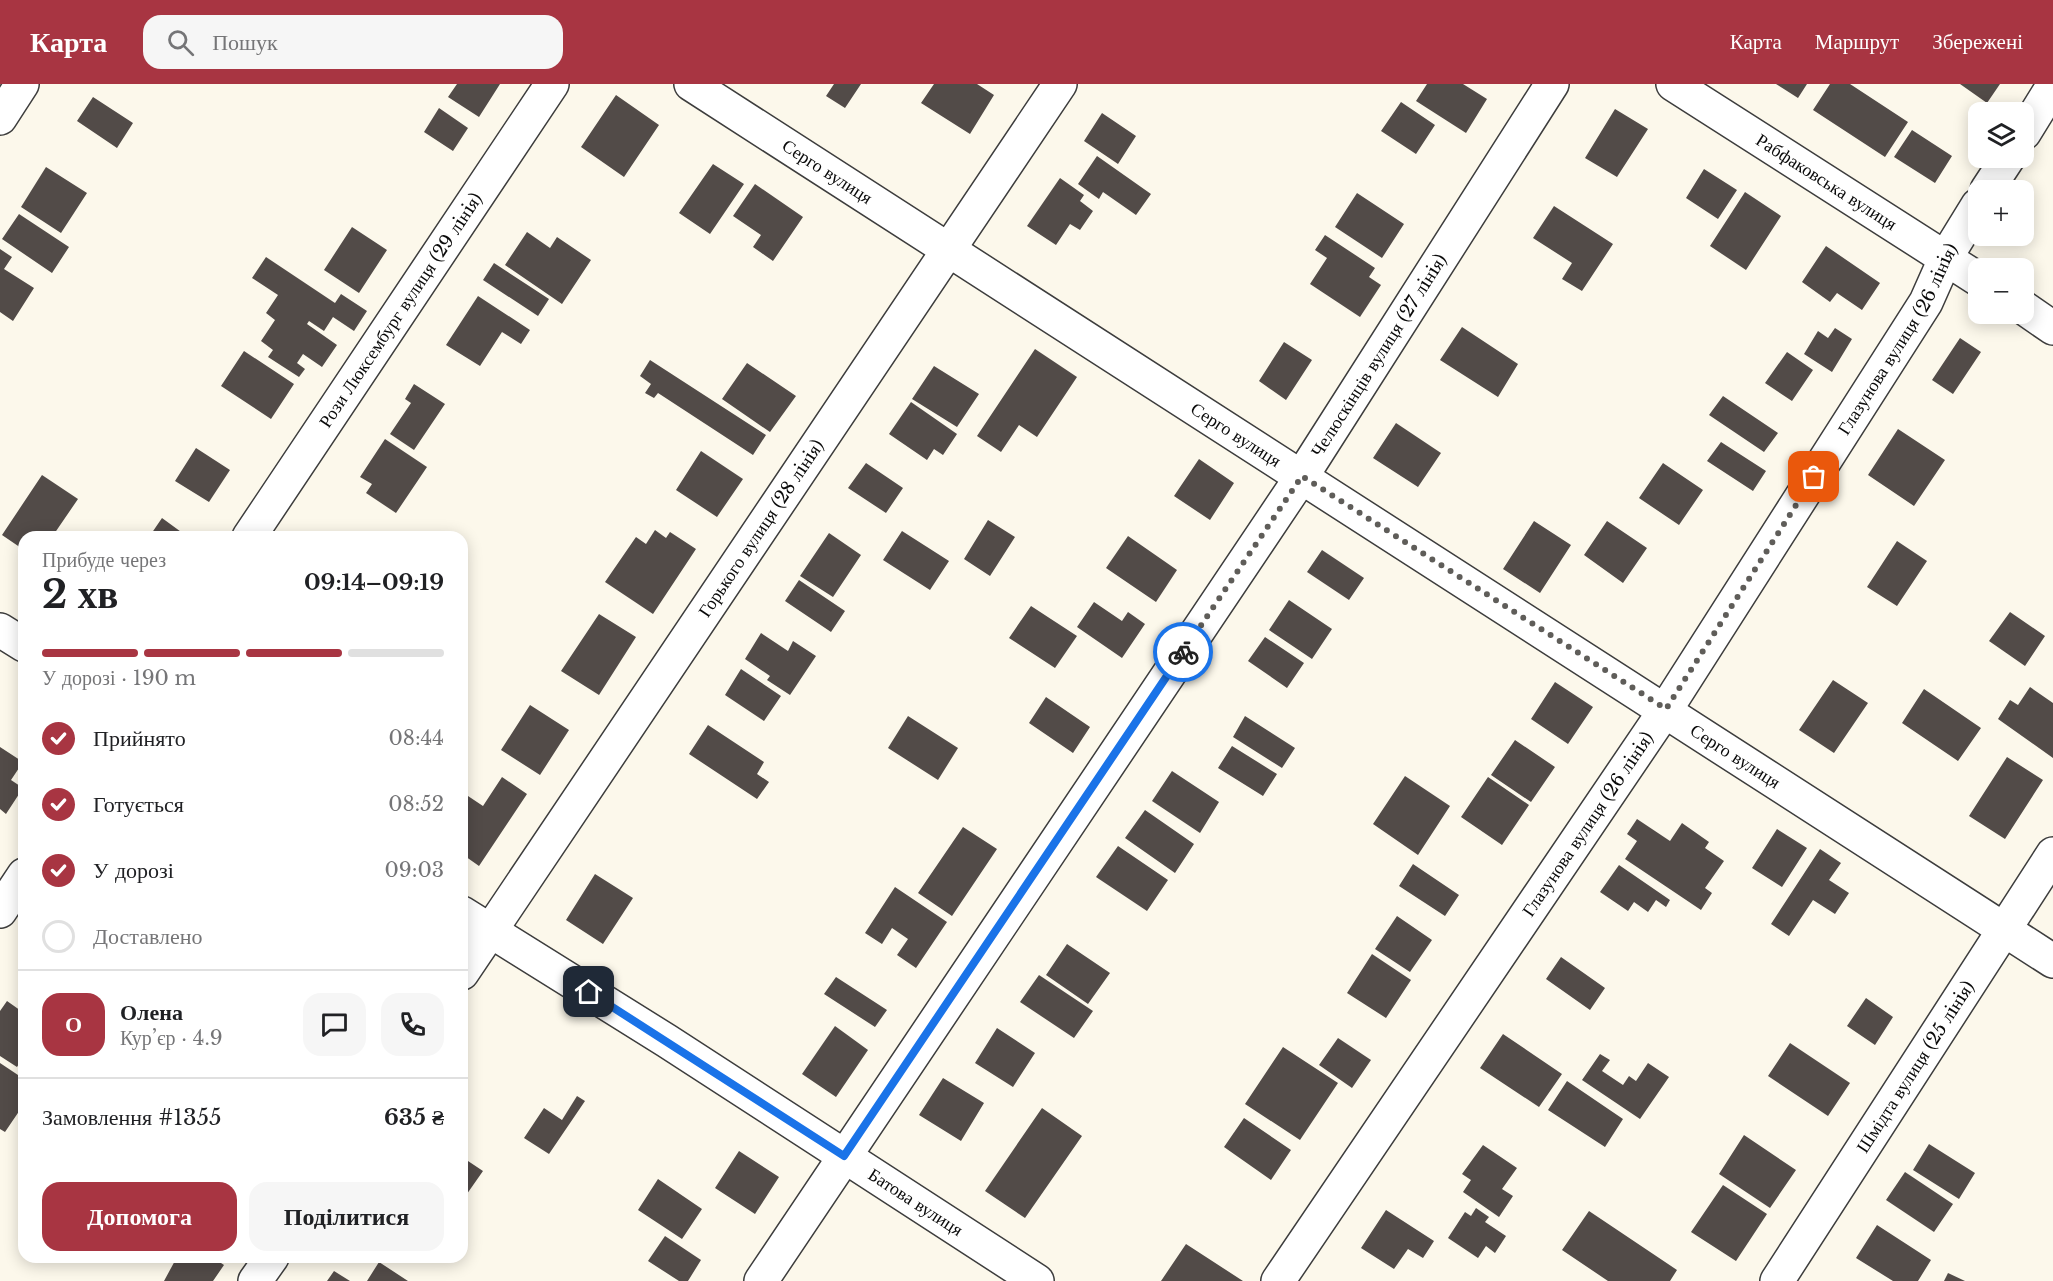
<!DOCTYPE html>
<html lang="uk">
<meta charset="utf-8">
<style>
:root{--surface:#fff;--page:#f6f6f6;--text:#202124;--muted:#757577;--line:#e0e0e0;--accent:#a83542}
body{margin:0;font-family:"Libre Baskerville",serif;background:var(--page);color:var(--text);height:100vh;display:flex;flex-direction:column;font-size:22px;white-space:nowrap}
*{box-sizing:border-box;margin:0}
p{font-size:20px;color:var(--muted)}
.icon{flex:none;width:33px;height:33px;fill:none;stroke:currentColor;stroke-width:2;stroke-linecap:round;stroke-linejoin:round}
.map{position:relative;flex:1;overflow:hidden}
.details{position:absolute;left:18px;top:447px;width:450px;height:732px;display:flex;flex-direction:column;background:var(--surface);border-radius:18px;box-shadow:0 3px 15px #0003}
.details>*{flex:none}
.controls{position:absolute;left:1968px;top:18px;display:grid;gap:12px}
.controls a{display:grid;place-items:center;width:66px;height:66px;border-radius:12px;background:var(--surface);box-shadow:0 3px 15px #0003;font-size:30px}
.pin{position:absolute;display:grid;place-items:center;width:51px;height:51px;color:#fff;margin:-26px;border-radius:12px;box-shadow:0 3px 9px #0006}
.courier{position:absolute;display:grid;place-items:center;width:60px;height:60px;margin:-30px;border:4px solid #1a73e8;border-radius:50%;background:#fff;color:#222;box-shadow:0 2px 8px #0007}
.head em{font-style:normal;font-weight:700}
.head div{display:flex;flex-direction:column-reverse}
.head{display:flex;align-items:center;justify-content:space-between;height:102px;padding:0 24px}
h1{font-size:39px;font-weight:700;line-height:45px}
.bar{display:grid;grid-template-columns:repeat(4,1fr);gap:9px 6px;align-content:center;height:72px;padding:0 24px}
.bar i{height:8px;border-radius:4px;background:var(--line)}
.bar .selected{background:var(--accent)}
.bar p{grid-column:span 4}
.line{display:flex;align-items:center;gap:15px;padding:0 24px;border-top:2px solid var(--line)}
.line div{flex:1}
.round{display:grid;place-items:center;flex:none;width:63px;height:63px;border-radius:18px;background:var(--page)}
ol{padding:0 24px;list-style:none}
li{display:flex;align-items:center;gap:18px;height:66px}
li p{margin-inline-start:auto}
li .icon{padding:6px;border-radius:50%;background:var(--accent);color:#fff;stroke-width:4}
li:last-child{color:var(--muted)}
li i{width:33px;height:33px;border:3px solid var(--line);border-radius:50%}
.button{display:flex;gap:12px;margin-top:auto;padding:12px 24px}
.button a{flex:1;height:69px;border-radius:18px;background:var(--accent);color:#fff;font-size:24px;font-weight:700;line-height:69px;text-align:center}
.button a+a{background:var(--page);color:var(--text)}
header{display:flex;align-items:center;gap:36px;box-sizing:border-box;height:84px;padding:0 30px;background:var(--accent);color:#fff}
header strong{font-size:28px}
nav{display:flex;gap:33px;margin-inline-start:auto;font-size:21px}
.search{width:420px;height:54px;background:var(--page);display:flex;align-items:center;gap:15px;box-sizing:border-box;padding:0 21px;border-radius:18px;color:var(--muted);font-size:22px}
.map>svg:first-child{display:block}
</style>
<header>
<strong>Карта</strong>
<div class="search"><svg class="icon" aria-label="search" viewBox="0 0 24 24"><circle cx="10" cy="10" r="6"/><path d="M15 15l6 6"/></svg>Пошук</div>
<nav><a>Карта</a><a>Маршрут</a><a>Збережені</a></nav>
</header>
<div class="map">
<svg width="2053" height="1197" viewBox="0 0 2053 1197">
<rect width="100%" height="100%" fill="#fcf8eb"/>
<path fill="#524b48" d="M457,0H500L479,33L448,13Z
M834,0H861L845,24L826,12Z
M934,0H977L994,11L970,50L921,19Z
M1427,0H1463L1487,15L1466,49L1416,17Z
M1776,0H1807L1798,14Z
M1830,0H1850L1908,38L1885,73L1813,26Z
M1960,0H2000L1987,19Z
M616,11L659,41L624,93L581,63Z
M93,13L133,39L117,64L77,37Z
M1401,18L1435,41L1416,70L1381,47Z
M439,24L468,44L453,67L424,48Z
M1615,25L1648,45L1617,93L1585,74Z
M1102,29L1136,52L1118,80L1084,57Z
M1912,46L1952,72L1935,99L1894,73Z
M1097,72L1151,110L1136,131L1103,108L1099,115L1078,100Z
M713,80L744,100L710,150L679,129Z
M46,83L87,109L61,149L21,123Z
M1704,85L1737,106L1718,135L1686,114Z
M1060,94L1084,111L1080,117L1093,127L1080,146L1070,140L1056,161L1027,142Z
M755,100L803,133L773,177L753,163L761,151L733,132Z
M1745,108L1781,132L1746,186L1710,162Z
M1357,109L1404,140L1382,174L1335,143Z
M1554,122L1613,160L1582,207L1562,195L1572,179L1533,154Z
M19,130L69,163L52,189L2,155Z
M352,143L387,166L359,209L324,186Z
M527,148L550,164L557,153L591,176L562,220L505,181Z
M1325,151L1375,184L1369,193L1381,201L1360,233L1310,200L1327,174L1315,166Z
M1826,162L1880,199L1862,226L1837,209L1830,218L1802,198Z
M0,165L12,173L4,185L34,204L13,237L0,228Z
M266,173L335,219L341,210L367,227L354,247L333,233L324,247L309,237L307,240L337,261L322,283L303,270L297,279L305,285L299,293L268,273L273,266L261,257L275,236L266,229L278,211L252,194Z
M494,179L549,215L538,232L483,196Z
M478,212L530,246L521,260L502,248L480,282L446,261Z
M1462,243L1518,280L1498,313L1440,276Z
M1835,244L1852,255L1832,288L1804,270L1818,247L1828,254Z
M1960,254L1981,268L1953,310L1932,296Z
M1284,258L1312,276L1286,316L1259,297Z
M1035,265L1077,293L1037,353L1019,341L1001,368L977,352Z
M244,267L294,300L271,335L221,302Z
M1787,268L1813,286L1792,317L1765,299Z
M650,276L766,351L753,371L658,309L654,314L645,309L651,300L640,292Z
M747,279L796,312L770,348L722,315Z
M934,282L979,310L957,343L912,315Z
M414,300L445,320L414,366L390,350L411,319L405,315Z
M1723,312L1778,349L1764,368L1709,331Z
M911,318L957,350L943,371L934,365L927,376L889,350Z
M1396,339L1441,369L1418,403L1373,374Z
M1898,345L1945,376L1914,422L1868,391Z
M385,355L427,383L396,429L366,409L372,400L360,393Z
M1721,358L1766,387L1753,407L1707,377Z
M196,364L230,386L209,418L175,397Z
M701,367L743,395L717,433L676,406Z
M1199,375L1234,399L1210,436L1174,412Z
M866,379L903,404L886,429L848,404Z
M1663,379L1703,406L1679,441L1639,414Z
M42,391L78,415L52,453H24V466L2,451Z
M162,434L188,453H149Z
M988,436L1015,453L990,492L964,475Z
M1534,437L1571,461L1540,509L1503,485Z
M1607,437L1647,464L1623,499L1584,471Z
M655,446L666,454L670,448L696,465L653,530L605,498L636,453L646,460Z
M902,447L949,477L930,506L883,476Z
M829,449L861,471L833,513L800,492Z
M1128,452L1177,486L1156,518L1106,484Z
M1897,457L1927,477L1897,522L1867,503Z
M1322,466L1364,494L1349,516L1307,488Z
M799,496L845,527L831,548L785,517Z
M1289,516L1332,545L1312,575L1269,546Z
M1094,518L1122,537L1128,528L1145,540L1122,574L1077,543Z
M1031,522L1077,552L1055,584L1009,554Z
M2010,528L2045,552L2025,582L1989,557Z
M599,530L636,553L599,611L561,587Z
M761,549L788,567L793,557L816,572L790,611L767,596L770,592L745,575Z
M1265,553L1304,579L1287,604L1248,577Z
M741,585L781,612L764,637L725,611Z
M1833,596L1868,619L1834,669L1799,646Z
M1555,598L1593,623L1568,660L1531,635Z
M2030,603L2053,619V674L1998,635L2010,616L2018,621Z
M1924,605L1981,644L1958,677L1902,639Z
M1046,613L1090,643L1073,669L1029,639Z
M530,621L569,646L540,691L501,666Z
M908,632L958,664L938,696L888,664Z
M1245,632L1295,664L1282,684L1233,653Z
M708,641L764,678L757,690L769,698L757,715L689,670Z
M1515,656L1555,683L1531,718L1491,691Z
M1232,662L1277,690L1263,712L1218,684Z
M0,663L23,678L11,696L23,704L6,730L0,725Z
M2007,673L2043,696L2005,755L1969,732Z
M1172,687L1219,718L1200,749L1152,717Z
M1405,692L1450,722L1418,771L1373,740Z
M502,693L527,710L479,782L462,770V708L483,722Z
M1488,693L1529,721L1502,761L1461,733Z
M1145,726L1194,760L1175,789L1125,754Z
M1637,735L1670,757L1682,739L1709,758L1705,764L1724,777L1705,804L1712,809L1701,826L1625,775L1637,757L1627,750Z
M963,743L997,765L952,832L918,809Z
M1777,745L1807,764L1782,803L1752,784Z
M1118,762L1168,796L1147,827L1096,793Z
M1820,765L1841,779L1829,796L1849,809L1835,830L1813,816L1789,852L1771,840Z
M1413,780L1459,811L1445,832L1399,802Z
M1619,781L1670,816L1666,823L1656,816L1648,828L1634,818L1628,827L1600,808Z
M595,790L633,814L603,860L566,836Z
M895,803L947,838L916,884L897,871L908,855L892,844L882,860L865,849Z
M1397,832L1432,856L1410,888L1375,865Z
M1067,860L1110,889L1088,920L1046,891Z
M1372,870L1411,896L1386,934L1347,909Z
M1561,873L1605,904L1590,926L1546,895Z
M1039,891L1093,927L1074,954L1020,918Z
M836,893L887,926L875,943L824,910Z
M1866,914L1893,933L1875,961L1847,942Z
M7,917L24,929V972L17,983L0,972V927Z
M835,942L868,966L836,1013L802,990Z
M997,944L1035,969L1013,1003L975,979Z
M1503,950L1562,990L1539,1023L1480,984Z
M1338,954L1371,976L1352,1004L1319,981Z
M1790,959L1850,999L1828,1032L1768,992Z
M1283,963L1338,999L1300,1056L1245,1020Z
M1600,970L1610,976L1602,987L1623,1001L1629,992L1636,997L1648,979L1669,993L1640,1035L1582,996Z
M0,979L24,995V1020L5,1048L0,1045Z
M943,994L984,1019L961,1057L919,1031Z
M1567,997L1623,1035L1605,1063L1548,1026Z
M577,1012L585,1017L549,1070L524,1054L544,1024L562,1036Z
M1042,1024L1082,1052L1025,1134L985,1107Z
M1244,1034L1291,1066L1271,1096L1224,1063Z
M1744,1051L1796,1086L1770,1124L1719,1090Z
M1929,1060L1975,1089L1959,1115L1913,1086Z
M1483,1061L1517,1084L1502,1105L1513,1112L1499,1133L1463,1108L1471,1096L1462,1090Z
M739,1067L779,1093L755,1130L715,1104Z
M462,1073L483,1087L462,1117Z
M1905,1088L1953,1120L1934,1148L1886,1116Z
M658,1095L702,1125L682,1155L638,1126Z
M1723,1101L1767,1130L1736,1177L1691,1148Z
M1476,1124L1489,1133L1485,1138L1506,1152L1495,1169L1486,1162L1478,1174L1448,1154L1465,1128L1471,1132Z
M1386,1126L1434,1157L1423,1174L1408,1165L1394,1185L1361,1164Z
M1589,1127L1677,1186L1670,1197H1608L1562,1166Z
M1877,1141L1931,1176L1918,1197H1893L1856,1174Z
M665,1152L701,1176L688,1197H679L648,1177Z
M1186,1160L1243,1197H1161Z
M177,1173H212L224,1181L213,1197H164Z
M379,1178L408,1197H367Z
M334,1187L350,1197H327Z
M1948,1189L1965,1197H1944Z"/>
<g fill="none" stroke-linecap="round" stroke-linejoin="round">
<defs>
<g id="minor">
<path id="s1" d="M691,0L2053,877"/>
<path id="s2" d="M1673,0L1978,195"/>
<path d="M0,34L22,0"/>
<path d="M2024,49L2053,2"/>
<path d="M1987,106L2008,74"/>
<path d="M2024,224L2053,244"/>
<path id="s3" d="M249,453L552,0"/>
<path d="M0,546L24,561"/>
<path d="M0,827L24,791"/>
<path id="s4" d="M462,829L667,957L1037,1197"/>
<path id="s5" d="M462,889L1060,0"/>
<path d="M255,1197L272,1173"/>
<path id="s6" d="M761,1197L1302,392L1552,0"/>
<path id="s7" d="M1278,1197L1666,625L1926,218L1946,173L1978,121"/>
<path id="s8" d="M1777,1197L2053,770"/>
</g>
</defs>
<use href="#minor" stroke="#3d3d3d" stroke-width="36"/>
<use href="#minor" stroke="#fff" stroke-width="33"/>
</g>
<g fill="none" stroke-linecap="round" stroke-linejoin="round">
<path stroke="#5f5d59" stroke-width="6" stroke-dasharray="0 10.8" d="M1183,568L1302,392L1666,625L1814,393"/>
<path stroke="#1a73e8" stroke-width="8" d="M589,908L844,1072L1183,568"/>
</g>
<g text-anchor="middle" stroke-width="6" stroke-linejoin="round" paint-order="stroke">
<g font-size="18" fill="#0a0a0a" stroke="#fff">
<text dy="6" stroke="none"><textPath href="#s1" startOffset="162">Серго вулиця</textPath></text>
<text dy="6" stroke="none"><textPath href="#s2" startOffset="182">Рабфаковська вулиця</textPath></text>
<text dy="6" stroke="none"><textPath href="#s3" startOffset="273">Рози Люксембург вулиця (29 лiнiя)</textPath></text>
<text dy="6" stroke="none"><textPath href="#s7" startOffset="1128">Глазунова вулиця (26 лiнiя)</textPath></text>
<text dy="6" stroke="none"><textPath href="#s6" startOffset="1113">Челюскінців вулиця (27 лiнiя)</textPath></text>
<text dy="6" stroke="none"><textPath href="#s1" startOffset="648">Серго вулиця</textPath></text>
<text dy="6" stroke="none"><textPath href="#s5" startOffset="536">Горького вулиця (28 лiнiя)</textPath></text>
<text dy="6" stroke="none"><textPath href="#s1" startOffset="1242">Серго вулиця</textPath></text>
<text dy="6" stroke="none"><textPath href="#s7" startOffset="552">Глазунова вулиця (26 лiнiя)</textPath></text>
<text dy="6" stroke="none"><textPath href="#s8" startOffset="255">Шмідта вулиця (25 лiнiя)</textPath></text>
<text dy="6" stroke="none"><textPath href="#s4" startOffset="538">Батова вулиця</textPath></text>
</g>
</g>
</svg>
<div class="controls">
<a><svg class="icon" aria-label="layers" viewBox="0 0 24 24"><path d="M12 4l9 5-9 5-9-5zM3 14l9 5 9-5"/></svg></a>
<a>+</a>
<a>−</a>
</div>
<div class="pin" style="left:1814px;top:393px;background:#ea580c"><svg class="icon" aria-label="bag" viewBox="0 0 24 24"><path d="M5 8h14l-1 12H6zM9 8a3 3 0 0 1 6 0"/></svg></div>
<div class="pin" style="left:589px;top:908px;background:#1f2937"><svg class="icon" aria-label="home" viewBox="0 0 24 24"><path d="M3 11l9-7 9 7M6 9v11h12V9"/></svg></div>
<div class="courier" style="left:1183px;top:568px"><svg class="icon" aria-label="bike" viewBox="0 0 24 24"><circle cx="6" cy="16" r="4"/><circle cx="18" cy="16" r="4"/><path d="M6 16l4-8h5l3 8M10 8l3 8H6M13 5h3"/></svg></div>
<section class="details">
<div class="head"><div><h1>2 хв</h1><p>Прибуде через</p></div><em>09:14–09:19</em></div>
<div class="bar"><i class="selected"></i><i class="selected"></i><i class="selected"></i><i></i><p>У дорозі · 190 m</p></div>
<ol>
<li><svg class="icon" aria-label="check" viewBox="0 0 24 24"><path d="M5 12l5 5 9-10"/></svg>Прийнято<p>08:44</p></li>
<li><svg class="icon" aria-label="check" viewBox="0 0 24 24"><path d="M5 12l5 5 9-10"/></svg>Готується<p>08:52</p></li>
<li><svg class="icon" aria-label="check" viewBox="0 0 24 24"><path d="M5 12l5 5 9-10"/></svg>У дорозі<p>09:03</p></li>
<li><i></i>Доставлено</li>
</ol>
<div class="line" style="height:108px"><b class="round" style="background:var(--accent);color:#fff">О</b><div><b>Олена</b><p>Кур’єр · 4.9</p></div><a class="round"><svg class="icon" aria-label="chat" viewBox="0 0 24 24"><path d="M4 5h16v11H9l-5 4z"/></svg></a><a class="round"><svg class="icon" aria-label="phone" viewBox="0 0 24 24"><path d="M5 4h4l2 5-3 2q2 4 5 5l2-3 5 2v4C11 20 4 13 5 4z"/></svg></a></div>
<div class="line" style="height:78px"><div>Замовлення #1355</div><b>635 ₴</b></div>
<div class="button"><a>Допомога</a><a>Поділитися</a></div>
</section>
</div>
